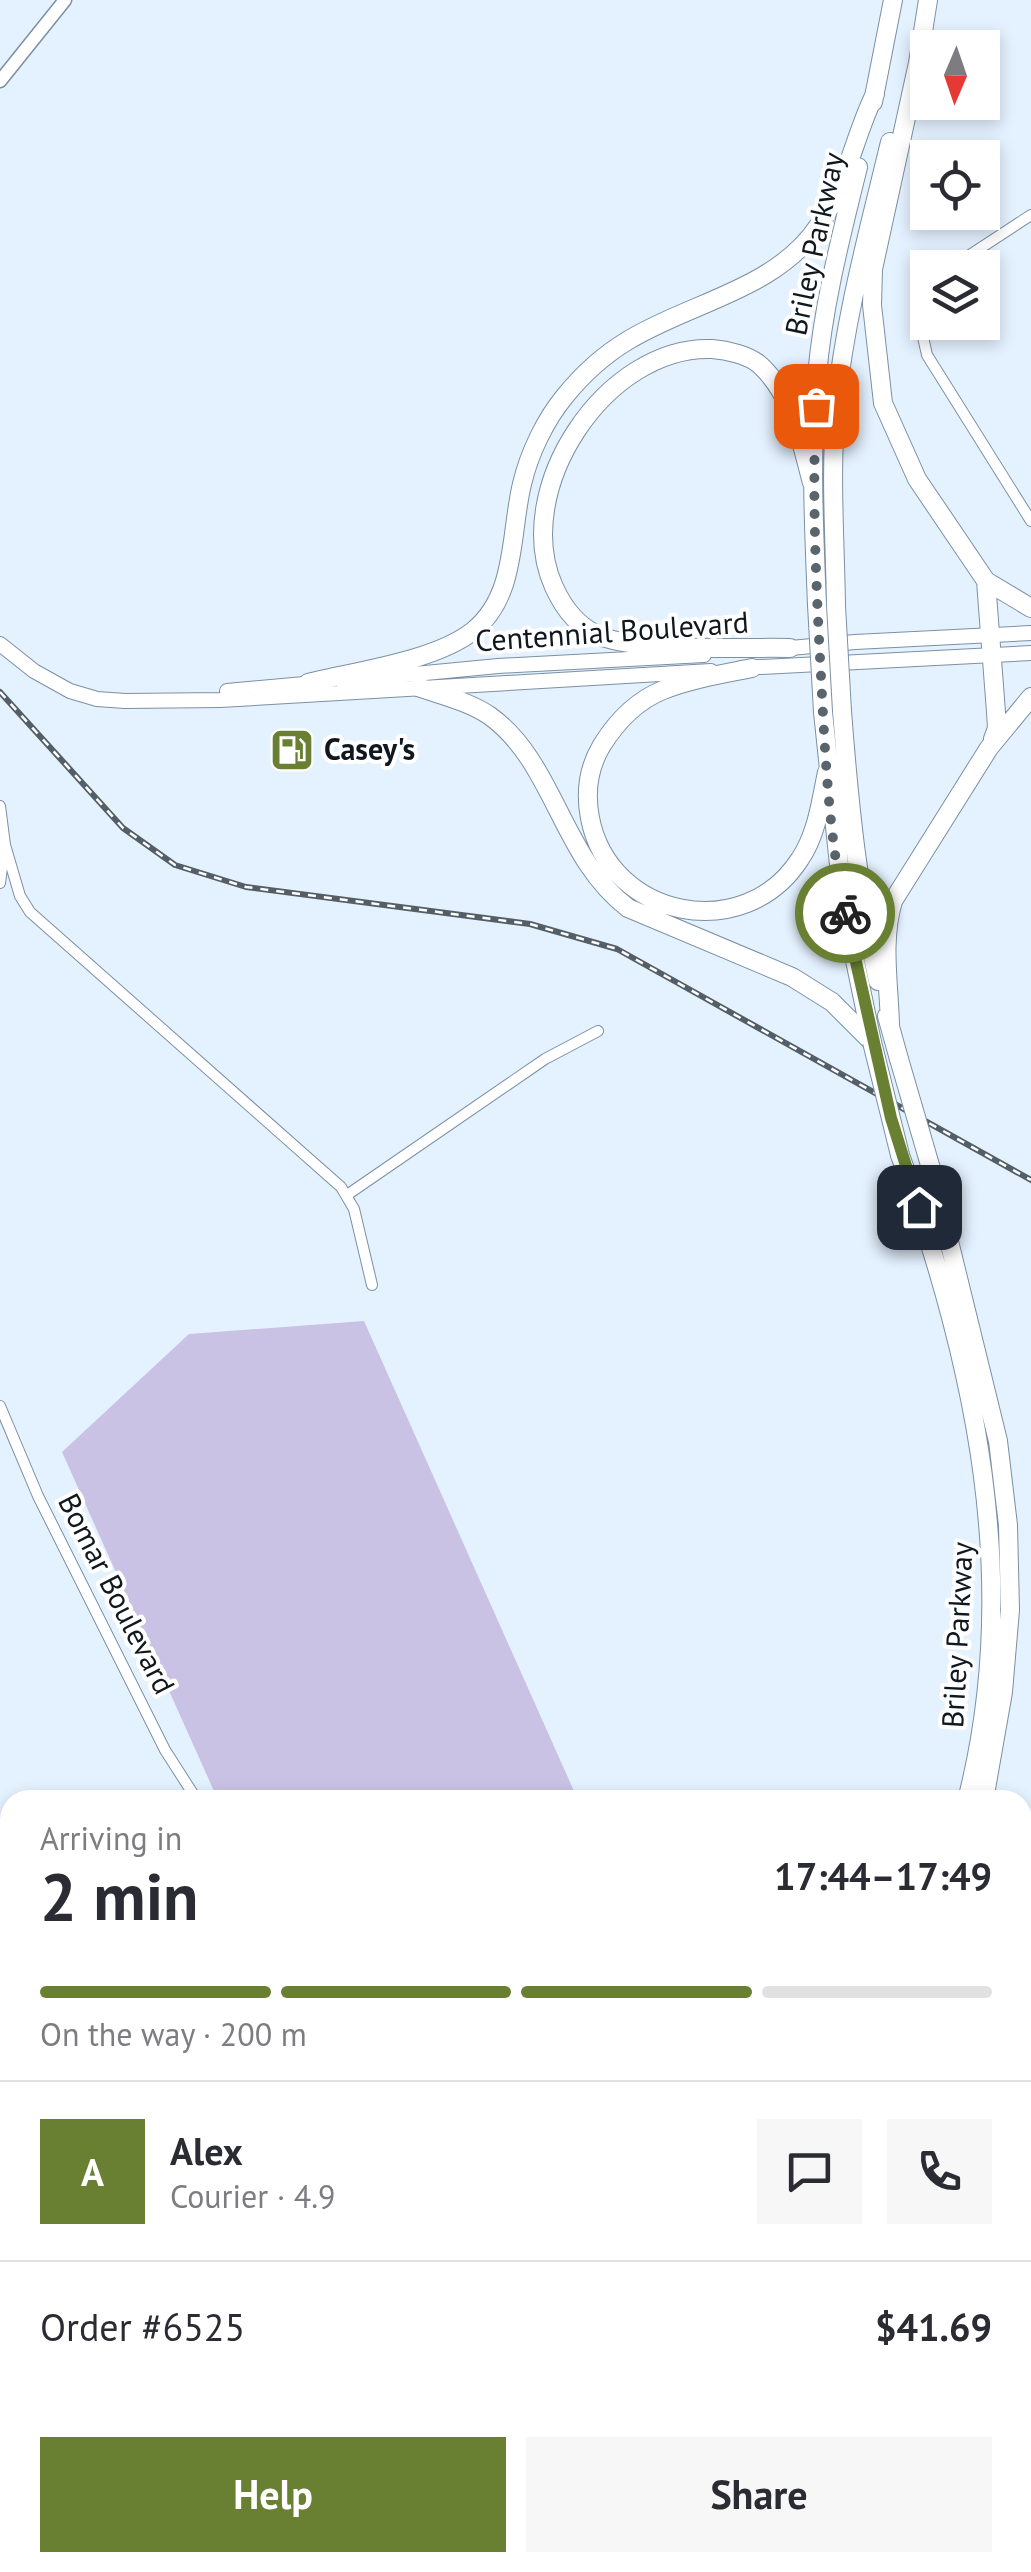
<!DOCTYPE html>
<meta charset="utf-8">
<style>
:root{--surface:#fff;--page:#f7f7f7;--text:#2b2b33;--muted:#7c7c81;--line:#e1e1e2;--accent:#698032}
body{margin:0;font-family:"PT Sans",sans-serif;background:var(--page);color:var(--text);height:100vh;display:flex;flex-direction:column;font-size:38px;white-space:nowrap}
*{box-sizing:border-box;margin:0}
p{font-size:32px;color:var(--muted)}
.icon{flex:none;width:55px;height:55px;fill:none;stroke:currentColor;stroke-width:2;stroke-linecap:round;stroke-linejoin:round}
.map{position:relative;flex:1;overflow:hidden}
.side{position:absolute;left:0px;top:1790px;width:1032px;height:782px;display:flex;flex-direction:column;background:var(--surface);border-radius:30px 30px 0 0;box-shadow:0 5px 15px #0003}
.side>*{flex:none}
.needle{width:65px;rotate:182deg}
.fabs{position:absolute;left:910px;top:30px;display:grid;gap:20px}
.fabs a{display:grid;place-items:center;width:90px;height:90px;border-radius:0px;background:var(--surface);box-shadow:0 5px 15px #0003;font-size:50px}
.pin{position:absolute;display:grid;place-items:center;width:85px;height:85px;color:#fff;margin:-42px;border-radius:20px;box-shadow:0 5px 15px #0006}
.courier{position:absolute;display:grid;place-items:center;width:100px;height:100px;margin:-50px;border:8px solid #698032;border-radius:50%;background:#fff;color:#222;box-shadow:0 2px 12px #0007}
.headline em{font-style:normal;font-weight:800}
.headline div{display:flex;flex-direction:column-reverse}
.headline{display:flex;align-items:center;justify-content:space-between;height:170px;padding:0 40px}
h1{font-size:65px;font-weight:800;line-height:75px}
.bar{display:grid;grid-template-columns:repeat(4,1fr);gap:15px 10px;align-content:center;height:120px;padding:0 40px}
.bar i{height:12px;border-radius:8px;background:var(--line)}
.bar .current{background:var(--accent)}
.bar p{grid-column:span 4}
.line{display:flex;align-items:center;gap:25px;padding:0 40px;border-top:2px solid var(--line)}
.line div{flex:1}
.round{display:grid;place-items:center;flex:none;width:105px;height:105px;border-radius:0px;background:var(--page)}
.primary-button{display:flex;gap:20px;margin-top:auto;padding:20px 40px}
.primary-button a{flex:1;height:115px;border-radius:0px;background:var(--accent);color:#fff;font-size:40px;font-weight:800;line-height:115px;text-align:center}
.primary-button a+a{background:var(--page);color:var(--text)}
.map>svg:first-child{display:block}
</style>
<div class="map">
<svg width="1031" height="2572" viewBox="0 0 1031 2572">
<rect width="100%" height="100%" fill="#e4f1fe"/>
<path fill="#cac2e5" d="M364,1321L578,1800H218L62,1452L189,1334Z"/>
<path fill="#85d1d2" d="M0,1830L10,1851V2380L0,2356Z
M360,2562L365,2572H92L88,2563Z"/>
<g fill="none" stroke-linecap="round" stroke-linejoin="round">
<defs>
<path id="minor" d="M950,268L1031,215
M928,296L921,328L927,355L1031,521
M0,806L5,845L0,883
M5,845L20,896L30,912L341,1187L354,1209L372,1285
M347,1195L545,1059L598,1031
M0,1406L38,1496L165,1750L197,1800"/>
<path id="tertiary" d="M0,81L65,0"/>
<path id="secondary" d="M0,644L34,671L70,691L97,699L125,701L220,700L711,671
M780,649L855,642L1031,633
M742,668L1031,653
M342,681L498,666L704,655
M227,691L315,683"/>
<path id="motorway" d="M928,0L918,63L873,269L872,305L883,403L917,479L986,581L1031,608
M873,102L893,0
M986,581L996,712L997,728L993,739
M817,605C814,529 810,453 817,376C823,305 841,236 858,167
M836,606C835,539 830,472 836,406C845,316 869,230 890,142
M790,648C744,647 639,652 600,636C578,627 563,607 554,587C510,490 606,345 712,349C726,350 750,355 761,366C793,396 801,442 812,483
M752,668C722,674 691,679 663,690C636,701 617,721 602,745C588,768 585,792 590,818C609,918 744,946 800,859C817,834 821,801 827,772
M308,683C356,671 435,661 473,631C517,596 510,533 522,484C529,454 545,420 565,396C582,375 604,355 627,341C690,302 776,290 819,225C847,185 854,136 875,94
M418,687C441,695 470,702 490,716C555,763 561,857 628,908L792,977L832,1002L872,1042
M842,711C849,803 858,891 878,981
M823,712L843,903L872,1042
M887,1016L899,1059
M890,1025C889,983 881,942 893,901L989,748L1031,697
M900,1155C975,1363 1023,1582 967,1800
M932,1172L998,1441L1008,1525L1010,1610L1003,1692L984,1800
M376,2572L386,2562
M403,2572L412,2562"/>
</defs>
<use href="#minor" stroke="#7b90a4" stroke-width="12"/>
<use href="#tertiary" stroke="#7b90a4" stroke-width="15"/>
<use href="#secondary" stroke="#7b90a4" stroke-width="16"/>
<use href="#motorway" stroke="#7b90a4" stroke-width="20"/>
<use href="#minor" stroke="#fff" stroke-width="10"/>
<use href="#tertiary" stroke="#fff" stroke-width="12"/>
<use href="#secondary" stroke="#fff" stroke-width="14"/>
<use href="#motorway" stroke="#fff" stroke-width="18"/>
<defs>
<path id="rail" d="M0,692L123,828L175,865L246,887L530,924L617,949L1031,1180
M1022,1965L1031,1915
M1022,1996L1031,2033
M1022,2069L1031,2104"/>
</defs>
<use href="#rail" stroke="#545e67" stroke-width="6"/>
<use href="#rail" stroke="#fff" stroke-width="2.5" stroke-dasharray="8" stroke-linecap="butt"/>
<defs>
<path id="motorway-bridge" d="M817,605L823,712
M836,606L842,711
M872,1042L900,1155
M899,1059L932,1172"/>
</defs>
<use href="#motorway-bridge" stroke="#7b90a4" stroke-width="20" stroke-linecap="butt"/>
<use href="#motorway-bridge" stroke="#fff" stroke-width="18"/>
</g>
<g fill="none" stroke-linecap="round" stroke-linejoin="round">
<path stroke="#5a646d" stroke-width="10" stroke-dasharray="0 18" d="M816,406C812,496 816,585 821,676C825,755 829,836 845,913"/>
<path stroke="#698032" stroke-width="12" d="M845,913L891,1118L919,1207"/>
</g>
<defs>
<symbol id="fuel-square" viewBox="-11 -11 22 22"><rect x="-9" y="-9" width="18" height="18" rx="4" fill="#698032" stroke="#fff"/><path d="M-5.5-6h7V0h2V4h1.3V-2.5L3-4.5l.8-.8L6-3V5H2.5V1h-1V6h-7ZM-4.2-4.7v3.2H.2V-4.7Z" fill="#fff"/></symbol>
</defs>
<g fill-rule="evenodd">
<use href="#fuel-square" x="267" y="725" width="50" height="50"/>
</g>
<g text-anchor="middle" stroke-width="8" stroke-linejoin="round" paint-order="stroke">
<g font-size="30" fill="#10181f" stroke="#fff">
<text transform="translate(815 244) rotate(-78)" y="10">Briley Parkway</text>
<text transform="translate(612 632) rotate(-4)" y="10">Centennial Boulevard</text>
<text transform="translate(116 1594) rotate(63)" y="10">Bomar Boulevard</text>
<text transform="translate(958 1635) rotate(-87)" y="10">Briley Parkway</text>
</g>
<g font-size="30" font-weight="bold" fill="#10181f" stroke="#fff" text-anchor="start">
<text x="324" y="760">Casey's</text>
</g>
</g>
</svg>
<div class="fabs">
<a><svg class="needle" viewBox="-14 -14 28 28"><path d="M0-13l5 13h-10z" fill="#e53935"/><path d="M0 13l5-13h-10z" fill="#7c7c81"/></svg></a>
<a><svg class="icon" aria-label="locate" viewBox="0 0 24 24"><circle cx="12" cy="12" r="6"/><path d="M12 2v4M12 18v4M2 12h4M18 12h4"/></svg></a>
<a><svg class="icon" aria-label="layers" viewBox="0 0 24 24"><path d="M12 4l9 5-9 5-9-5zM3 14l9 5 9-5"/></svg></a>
</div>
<div class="pin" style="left:816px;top:406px;background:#ea580c"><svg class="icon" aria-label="bag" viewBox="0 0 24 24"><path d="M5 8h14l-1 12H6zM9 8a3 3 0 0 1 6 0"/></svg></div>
<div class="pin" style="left:919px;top:1207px;background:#1f2937"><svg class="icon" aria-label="home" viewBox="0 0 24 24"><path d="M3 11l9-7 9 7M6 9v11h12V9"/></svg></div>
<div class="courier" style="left:845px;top:913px"><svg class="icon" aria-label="bike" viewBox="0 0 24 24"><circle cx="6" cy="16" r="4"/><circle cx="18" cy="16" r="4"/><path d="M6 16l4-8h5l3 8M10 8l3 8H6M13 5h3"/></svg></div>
<section class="side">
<div class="headline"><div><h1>2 min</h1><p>Arriving in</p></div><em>17:44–17:49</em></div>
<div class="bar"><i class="current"></i><i class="current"></i><i class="current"></i><i></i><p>On the way · 200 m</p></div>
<div class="line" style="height:180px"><b class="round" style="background:var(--accent);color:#fff">A</b><div><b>Alex</b><p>Courier · 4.9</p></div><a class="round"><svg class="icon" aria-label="chat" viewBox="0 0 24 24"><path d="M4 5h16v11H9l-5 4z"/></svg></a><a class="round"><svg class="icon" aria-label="phone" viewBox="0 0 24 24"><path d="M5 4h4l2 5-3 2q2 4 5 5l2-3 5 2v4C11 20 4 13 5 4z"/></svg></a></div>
<div class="line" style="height:130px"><div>Order #6525</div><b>$41.69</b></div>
<div class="primary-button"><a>Help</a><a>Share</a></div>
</section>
</div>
